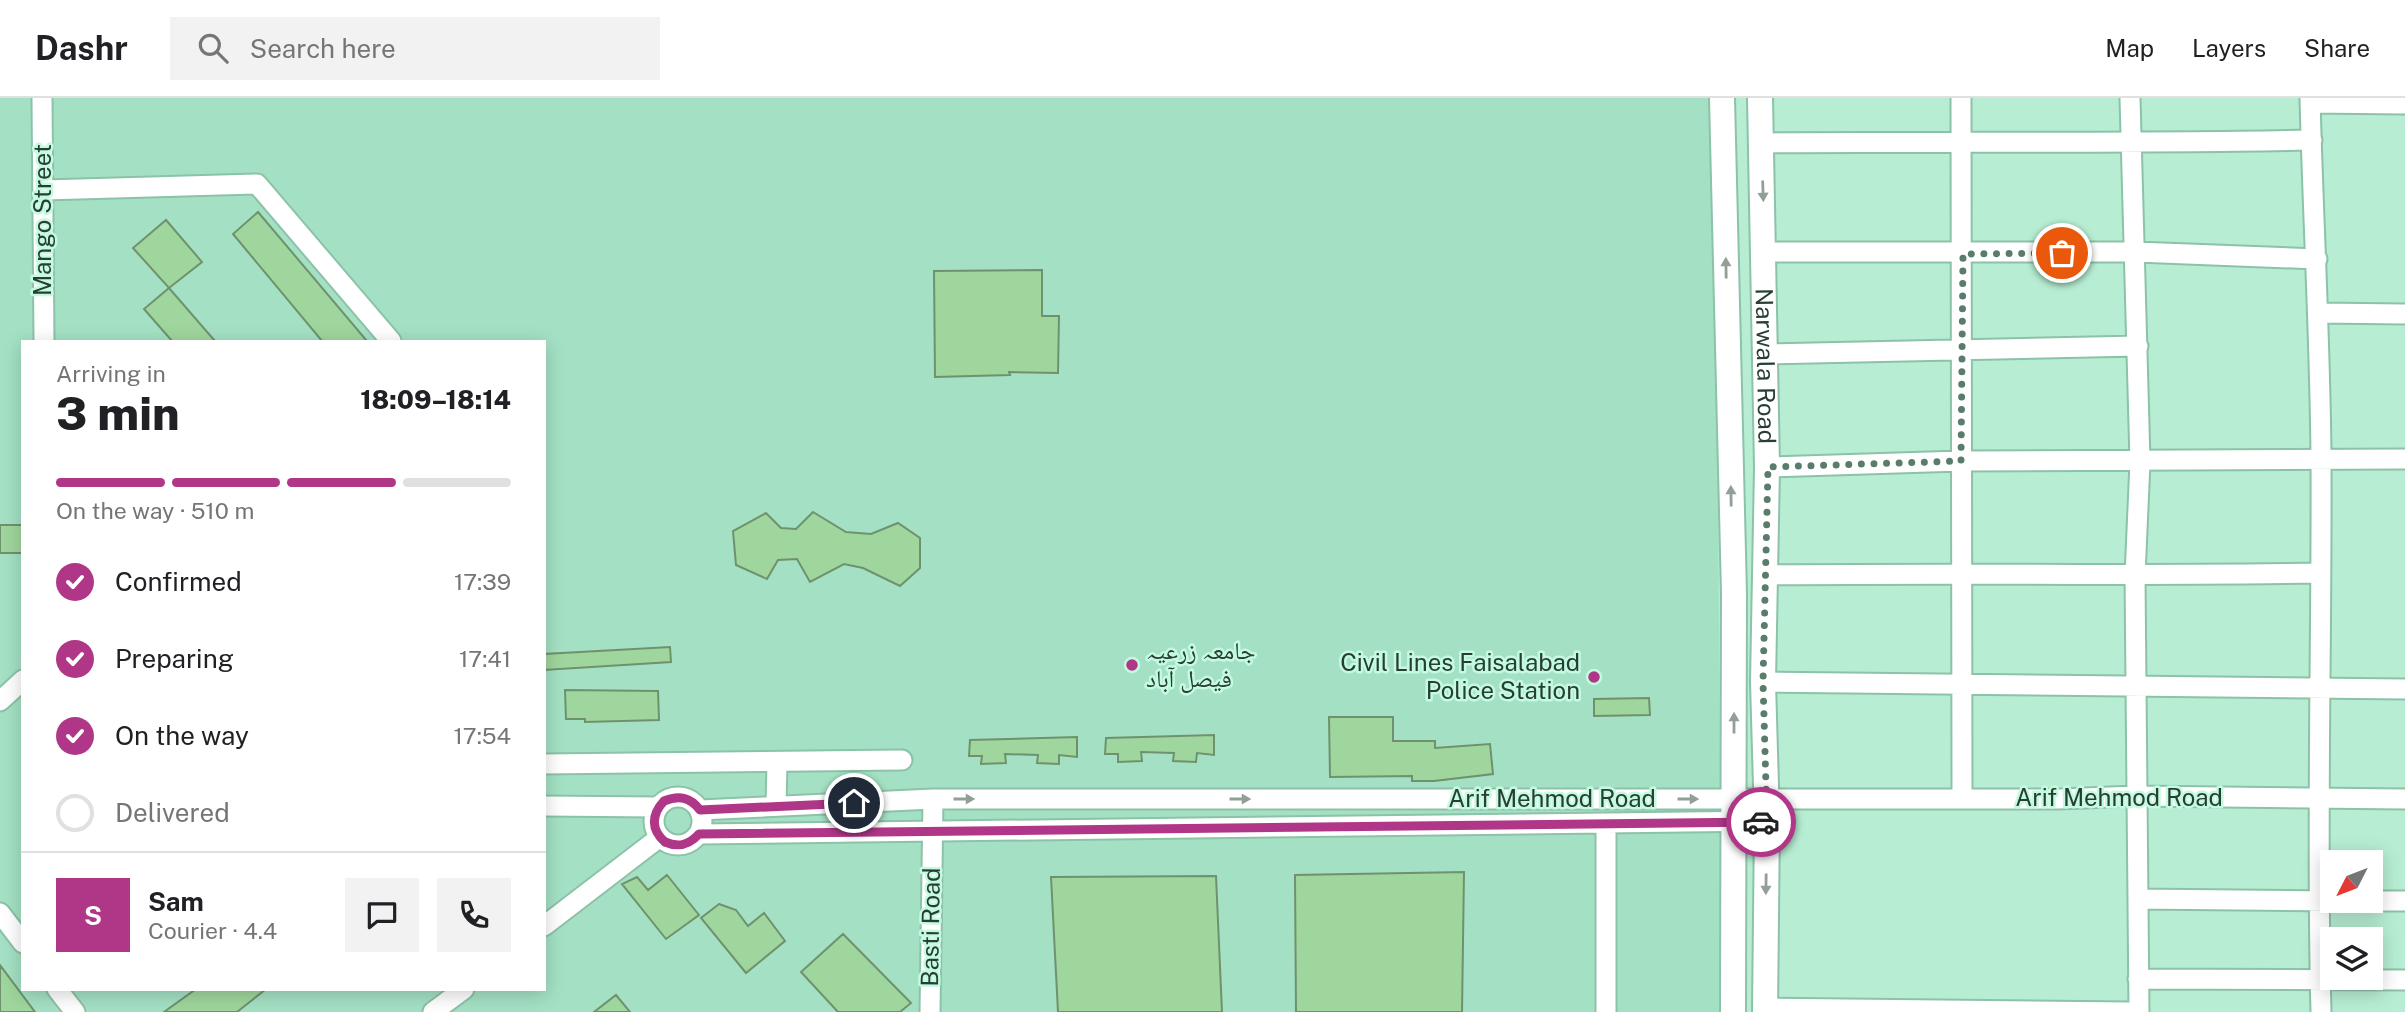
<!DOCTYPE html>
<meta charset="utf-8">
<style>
:root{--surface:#fff;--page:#f2f2f2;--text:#202124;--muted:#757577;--line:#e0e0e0;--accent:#b03688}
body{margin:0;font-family:"Public Sans","Noto Naskh Arabic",sans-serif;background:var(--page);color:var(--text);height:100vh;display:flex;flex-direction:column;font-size:26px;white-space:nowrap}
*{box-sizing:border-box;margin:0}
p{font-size:23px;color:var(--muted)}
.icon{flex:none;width:38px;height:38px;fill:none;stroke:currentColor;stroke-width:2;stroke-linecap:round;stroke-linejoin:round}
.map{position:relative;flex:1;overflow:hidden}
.panel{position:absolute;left:21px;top:242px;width:525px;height:651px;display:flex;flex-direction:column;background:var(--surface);border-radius:0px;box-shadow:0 4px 18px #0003}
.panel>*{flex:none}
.needle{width:46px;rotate:228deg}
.controls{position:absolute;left:2320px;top:752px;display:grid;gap:14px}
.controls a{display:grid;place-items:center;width:63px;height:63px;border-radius:0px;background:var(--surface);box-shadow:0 4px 18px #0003;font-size:35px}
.pin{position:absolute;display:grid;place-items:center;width:60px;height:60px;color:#fff;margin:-30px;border:4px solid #fff;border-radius:50%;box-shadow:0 2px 7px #0007}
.courier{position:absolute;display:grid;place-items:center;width:70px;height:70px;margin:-35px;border:5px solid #b03688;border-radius:50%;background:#fff;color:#222;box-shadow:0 2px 9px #0007}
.overview em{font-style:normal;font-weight:800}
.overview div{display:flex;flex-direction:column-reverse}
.overview{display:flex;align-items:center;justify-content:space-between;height:119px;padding:0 35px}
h1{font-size:46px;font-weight:800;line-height:52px}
.bar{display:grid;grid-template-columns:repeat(4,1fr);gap:10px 7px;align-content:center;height:84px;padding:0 35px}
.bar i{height:9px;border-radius:5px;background:var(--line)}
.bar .current{background:var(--accent)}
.bar p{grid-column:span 4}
.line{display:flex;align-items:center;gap:18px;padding:0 35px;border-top:2px solid var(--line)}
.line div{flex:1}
.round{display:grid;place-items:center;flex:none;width:74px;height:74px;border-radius:0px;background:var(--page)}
ol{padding:0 35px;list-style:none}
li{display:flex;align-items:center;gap:21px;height:77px}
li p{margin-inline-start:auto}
li .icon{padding:7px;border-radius:50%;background:var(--accent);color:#fff;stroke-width:4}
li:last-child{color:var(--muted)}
li i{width:38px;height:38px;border:4px solid var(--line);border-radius:50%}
header{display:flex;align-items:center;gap:42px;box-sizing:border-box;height:98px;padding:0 35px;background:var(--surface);border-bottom:2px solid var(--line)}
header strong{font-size:33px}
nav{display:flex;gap:38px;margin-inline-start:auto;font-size:24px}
.search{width:490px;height:63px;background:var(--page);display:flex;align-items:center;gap:18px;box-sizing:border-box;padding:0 24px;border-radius:0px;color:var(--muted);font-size:26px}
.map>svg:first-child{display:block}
</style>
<header>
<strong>Dashr</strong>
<div class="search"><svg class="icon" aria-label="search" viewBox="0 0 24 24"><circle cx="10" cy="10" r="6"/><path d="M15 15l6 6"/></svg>Search here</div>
<nav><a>Map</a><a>Layers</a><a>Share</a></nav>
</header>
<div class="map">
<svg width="2405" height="914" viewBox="0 0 2405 914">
<rect width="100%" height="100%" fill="#b7eed3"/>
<path fill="#a4e1c4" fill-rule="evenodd" d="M0,0H1715L1722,914H0ZM23,243H544V891H23Z"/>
<path fill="#9fd69d" stroke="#6f926e" stroke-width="2" d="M258,114L367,243H322L233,136Z
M166,122L202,164L169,190L133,150Z
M1042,172V218H1059L1058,275L1009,274L1010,277L935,279L934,173Z
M169,190L215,243H172L144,211Z
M813,414L846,434L871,436L898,425L920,440V470L900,488L863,470L844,466L810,484L797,461L778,462L767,481L736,467L733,433L766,415L781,430L796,431Z
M0,427H23V455H0Z
M670,549L671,564L544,572V556Z
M565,592L658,593L659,622L585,624V621H566Z
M1649,600L1650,617L1594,618V601Z
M1329,619H1393V643H1435V650L1490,646L1493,676L1434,683H1412V678L1330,679Z
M1214,637V657L1197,655L1196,664L1173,663L1174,655L1141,654L1142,663L1118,664V656H1105L1106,640Z
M1077,639V659L1059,657V666L1037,665L1038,657L1005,656L1006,665L981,666L982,658H969L970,642Z
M1464,774L1462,914H1296L1295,777Z
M667,777L699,817L666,841L622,786L637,779L648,792Z
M1216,778L1222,914H1058L1051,779Z
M719,806L736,812L748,828L764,815L785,843L746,875L701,820Z
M843,836L911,905L900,914H838L801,874Z
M0,867L35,914H0Z
M196,891H266L237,914H164Z
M616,897L630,914H594Z"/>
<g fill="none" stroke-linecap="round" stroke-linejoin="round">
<defs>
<path id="minor" d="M42,0L44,243
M1961,0L1962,699
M2130,0L2140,364L2135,478L2139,914
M2310,0C2313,120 2320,239 2321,359C2322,544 2316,729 2321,914
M2310,5L2405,6
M1761,45C1945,43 2128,46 2312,42
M44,92L257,86L391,243
M1765,154H2136L2317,161
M2319,215L2405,216
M1766,256L2138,248
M1767,369L1961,363L2405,361
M1765,477C1950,475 2134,478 2319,475
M1763,584L2405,591
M0,603L23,582
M544,666L902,662
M654 723a24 24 0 1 1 48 0a24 24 0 1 1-48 0Z
M544,708L658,709
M776,708L777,665
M700,712L933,701H2059L2135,698L2405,701
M699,736L1767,723
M2138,801L2333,803
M2371,803H2405
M0,815L23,845
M544,828L660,739
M2138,881L2405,882
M57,891L75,914
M1765,910L2131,914
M433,914L464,891
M930,914L933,701
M1606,914V726"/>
<g id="major">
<path d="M1722,0L1734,496L1733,914"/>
<path id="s1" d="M1760,0L1767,369L1763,584L1767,723L1765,914"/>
</g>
</defs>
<use href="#minor" stroke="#8cc2a8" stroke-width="23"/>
<use href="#major" stroke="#8cc2a8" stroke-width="28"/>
<use href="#minor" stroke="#fff" stroke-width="19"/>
<use href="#major" stroke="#fff" stroke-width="24"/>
</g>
<defs><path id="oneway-solid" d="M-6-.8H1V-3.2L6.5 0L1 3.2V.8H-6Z" transform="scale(1.75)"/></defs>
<g fill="#949e99">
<use href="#oneway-solid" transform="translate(1763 93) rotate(88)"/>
<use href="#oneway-solid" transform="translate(1726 170) rotate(-91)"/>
<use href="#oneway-solid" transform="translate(1731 398) rotate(-91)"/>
<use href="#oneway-solid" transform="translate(1734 625) rotate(-90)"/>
<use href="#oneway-solid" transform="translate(964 701)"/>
<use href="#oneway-solid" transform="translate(1240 701)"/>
<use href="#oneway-solid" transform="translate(1688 701)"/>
<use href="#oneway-solid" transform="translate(1766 786) rotate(91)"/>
</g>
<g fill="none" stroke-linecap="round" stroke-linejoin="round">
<path stroke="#5a7c6b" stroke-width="7" stroke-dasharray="0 12.6" d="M1761,724L1767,723L1763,584L1768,369L1961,363L1963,156L2062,155"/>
<path stroke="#b03688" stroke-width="9" d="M854,705L700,712C690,699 679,697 664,703C651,717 651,732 665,744C679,750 689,747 699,736L1761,724"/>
</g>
<g fill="#b03688" stroke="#c4fbe0" stroke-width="2.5">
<circle cx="1132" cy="567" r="7"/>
<circle cx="1594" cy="579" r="7"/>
</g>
<g text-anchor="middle" stroke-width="5" stroke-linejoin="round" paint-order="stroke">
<g font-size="24" fill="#283e33" stroke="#c4fbe0">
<text transform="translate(43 122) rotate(-90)" y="8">Mango Street</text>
<text dy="8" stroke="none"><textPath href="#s1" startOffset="268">Narwala Road</textPath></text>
<text x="2119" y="708">Arif Mehmod Road</text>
<text x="1552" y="709">Arif Mehmod Road</text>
<text transform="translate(931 829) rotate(-89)" y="8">Basti Road</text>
</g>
<g font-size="24" fill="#283e33" stroke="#c4fbe0" text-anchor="start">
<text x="1146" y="561">جامعہ زرعیہ<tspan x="1146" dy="28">فیصل آباد</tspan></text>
<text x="1580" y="573" text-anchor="end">Civil Lines Faisalabad<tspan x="1580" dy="28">Police Station</tspan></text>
</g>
</g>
</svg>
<div class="controls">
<a><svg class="needle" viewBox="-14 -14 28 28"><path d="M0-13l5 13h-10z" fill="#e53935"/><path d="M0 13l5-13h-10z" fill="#757577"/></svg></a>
<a><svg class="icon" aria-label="layers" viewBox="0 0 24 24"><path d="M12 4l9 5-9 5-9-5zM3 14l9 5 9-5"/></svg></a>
</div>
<div class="pin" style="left:2062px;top:155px;background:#ea580c"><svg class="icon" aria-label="bag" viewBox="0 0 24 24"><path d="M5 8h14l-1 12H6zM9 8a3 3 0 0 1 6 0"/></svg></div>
<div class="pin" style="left:854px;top:705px;background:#1f2937"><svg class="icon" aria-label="home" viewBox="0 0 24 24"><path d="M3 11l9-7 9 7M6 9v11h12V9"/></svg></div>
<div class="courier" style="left:1761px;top:724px"><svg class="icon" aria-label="car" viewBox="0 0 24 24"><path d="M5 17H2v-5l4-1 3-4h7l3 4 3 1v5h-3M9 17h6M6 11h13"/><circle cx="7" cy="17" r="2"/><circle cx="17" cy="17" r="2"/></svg></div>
<section class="panel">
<div class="overview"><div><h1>3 min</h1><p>Arriving in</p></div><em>18:09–18:14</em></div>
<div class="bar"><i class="current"></i><i class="current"></i><i class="current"></i><i></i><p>On the way · 510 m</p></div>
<ol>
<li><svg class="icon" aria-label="check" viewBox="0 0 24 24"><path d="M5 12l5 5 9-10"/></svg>Confirmed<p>17:39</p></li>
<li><svg class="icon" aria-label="check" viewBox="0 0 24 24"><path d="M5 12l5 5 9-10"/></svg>Preparing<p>17:41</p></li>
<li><svg class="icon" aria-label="check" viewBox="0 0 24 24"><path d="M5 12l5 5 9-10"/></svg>On the way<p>17:54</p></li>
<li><i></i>Delivered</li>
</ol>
<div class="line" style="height:126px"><b class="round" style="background:var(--accent);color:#fff">S</b><div><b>Sam</b><p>Courier · 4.4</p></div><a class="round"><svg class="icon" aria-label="chat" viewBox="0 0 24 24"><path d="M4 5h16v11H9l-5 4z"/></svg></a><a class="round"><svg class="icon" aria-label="phone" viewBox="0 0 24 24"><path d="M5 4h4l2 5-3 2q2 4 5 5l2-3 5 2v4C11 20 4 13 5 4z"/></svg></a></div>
</section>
</div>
